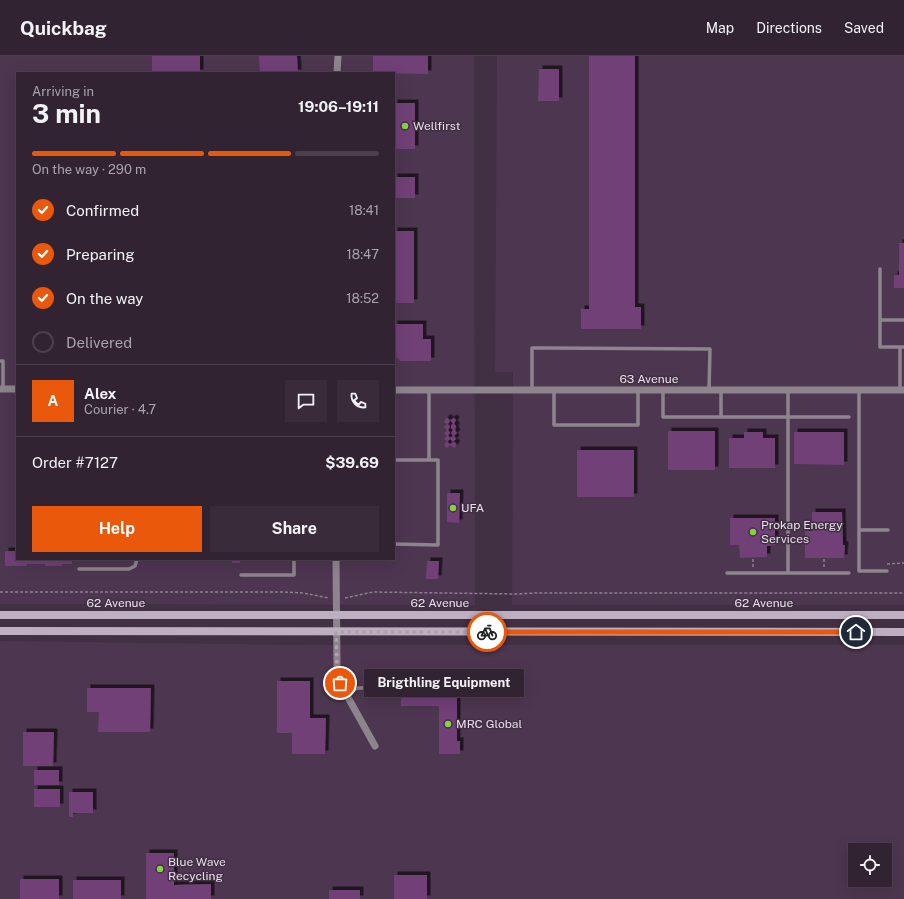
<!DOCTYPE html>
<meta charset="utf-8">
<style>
:root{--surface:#312332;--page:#392b3a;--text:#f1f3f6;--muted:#a8a4ac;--line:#4c404d;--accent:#ea580c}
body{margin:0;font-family:"Public Sans",sans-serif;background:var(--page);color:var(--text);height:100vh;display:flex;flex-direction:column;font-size:15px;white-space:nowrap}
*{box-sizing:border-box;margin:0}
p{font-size:13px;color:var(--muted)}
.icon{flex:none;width:22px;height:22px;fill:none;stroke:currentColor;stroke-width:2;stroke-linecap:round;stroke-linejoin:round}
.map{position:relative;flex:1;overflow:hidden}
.panel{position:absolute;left:16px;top:16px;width:379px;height:488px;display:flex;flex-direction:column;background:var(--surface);border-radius:0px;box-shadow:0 4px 16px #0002,0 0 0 1px var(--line)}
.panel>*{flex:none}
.tools{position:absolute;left:848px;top:787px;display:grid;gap:8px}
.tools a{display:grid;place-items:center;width:44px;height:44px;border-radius:0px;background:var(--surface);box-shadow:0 4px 16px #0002,0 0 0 1px var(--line);font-size:20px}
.pin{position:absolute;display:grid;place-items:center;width:34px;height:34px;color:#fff;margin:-17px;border:2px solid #fff;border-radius:50%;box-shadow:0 1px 4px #0007}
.courier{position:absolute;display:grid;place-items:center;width:40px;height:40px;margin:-20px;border:3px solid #ea580c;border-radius:50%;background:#fff;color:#222;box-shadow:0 1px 5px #0007}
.bubble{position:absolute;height:28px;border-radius:0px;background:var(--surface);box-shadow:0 4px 16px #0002,0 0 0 1px var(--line);font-size:13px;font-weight:700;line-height:28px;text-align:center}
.overview em{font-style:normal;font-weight:700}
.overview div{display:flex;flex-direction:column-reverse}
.overview{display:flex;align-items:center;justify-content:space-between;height:68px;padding:0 16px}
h1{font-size:26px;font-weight:700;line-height:30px}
.bar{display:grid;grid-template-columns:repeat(4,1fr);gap:6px 4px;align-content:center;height:48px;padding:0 16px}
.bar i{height:5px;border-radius:3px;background:var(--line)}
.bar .on{background:var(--accent)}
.bar p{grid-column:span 4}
.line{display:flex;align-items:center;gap:10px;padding:0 16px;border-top:1px solid var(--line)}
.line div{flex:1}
.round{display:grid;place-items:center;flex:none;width:42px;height:42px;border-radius:0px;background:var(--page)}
ol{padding:0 16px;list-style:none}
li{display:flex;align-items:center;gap:12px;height:44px}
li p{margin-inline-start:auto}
li .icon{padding:4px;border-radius:50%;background:var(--accent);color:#fff;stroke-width:4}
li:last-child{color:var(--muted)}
li i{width:22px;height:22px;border:2px solid var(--line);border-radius:50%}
.button{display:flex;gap:8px;margin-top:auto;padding:8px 16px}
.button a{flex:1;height:46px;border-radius:0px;background:var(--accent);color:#fff;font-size:16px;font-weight:700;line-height:46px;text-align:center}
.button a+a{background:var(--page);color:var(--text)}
header{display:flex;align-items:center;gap:24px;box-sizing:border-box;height:56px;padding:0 20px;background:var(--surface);border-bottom:1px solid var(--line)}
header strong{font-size:19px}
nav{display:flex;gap:22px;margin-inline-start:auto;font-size:14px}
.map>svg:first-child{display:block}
</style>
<header>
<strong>Quickbag</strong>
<nav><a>Map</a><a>Directions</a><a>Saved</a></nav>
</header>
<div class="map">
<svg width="904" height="843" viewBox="0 0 904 843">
<defs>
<filter id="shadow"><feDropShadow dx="3.5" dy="-3.5" stdDeviation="0" flood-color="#0009"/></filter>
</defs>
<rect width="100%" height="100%" fill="#412f43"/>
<path fill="#4d3650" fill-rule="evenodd" d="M0,0H474L475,549L0,548ZM17,17H394V503H17Z
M497,0H904V549H512L513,316H495Z
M0,585L311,589H904V843H0ZM855,794H885V824H855Z"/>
<path fill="#704076" filter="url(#shadow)" d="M152,0H200V17H152Z
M259,0H297L298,17H260Z
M373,0H428V18L373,17Z
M589,0H635V251H641V273H581V253H589Z
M539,13H559V45H538Z
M394,47H415V93H394Z
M394,121H415V142H394Z
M394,175H414V247H394Z
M899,187H904V232H894V219H899Z
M394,268H423V283H431V305H400L394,298Z
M446,362H448L450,365L448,368L450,371L448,374L450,377L448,379L450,382L453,380L451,377L453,374L451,372V369L453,368L450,364L454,362L456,364L454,368L456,370L455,374L457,377L454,380L456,383L453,386L450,383L447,386L450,388L453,386L456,387V390L454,392L450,389L447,392L444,389L447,385L444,383L447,380L444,377L447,374L444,371L447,368L444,366Z
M668,375H715V414H668Z
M744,376H763V382H775V412H729V382H744Z
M794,376H844V409L794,408Z
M577,394H634V441H577Z
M447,437H460L459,467L447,466Z
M812,456H842L843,489H845L844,502H805V475H812Z
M730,462H775V489L767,490V501L740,502L739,489H730Z
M5,495H17V503H72V508H62V510H45V508H27V510H5Z
M232,503H272L270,504H240V507H232Z
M427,505H439L438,523H426Z
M401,618H457V685H460V698H439V650H401Z
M277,625H310V662H326L325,698H292V677H277Z
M87,632H151L150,676H98L99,656H87Z
M23,676H54L53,710H23Z
M34,714H59V729H34Z
M34,733H60V751H34Z
M69,736H93V757H73V761H69Z
M146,797H174V829L211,828V843H146Z
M394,819H427V843H394Z
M20,823H59V843H20Z
M73,824H121V843H73Z
M329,834H360V843H329Z"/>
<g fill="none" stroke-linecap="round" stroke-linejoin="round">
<path stroke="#8e7f90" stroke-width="1.5" stroke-dasharray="3 2" stroke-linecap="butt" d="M753,503V511
M824,503V511
M887,508L904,507
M0,536H285L303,537L329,542
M345,542L373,536L516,538L535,537H904"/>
<path stroke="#8d848e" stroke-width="3.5" d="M880,213V264H904
M880,264V291H900
M0,305H3V333
M532,334V292H546L710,293L709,334
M554,334V369H638V334
M663,334V361H849
M721,334V361
M859,334V515H887
M900,334V291H904
M394,404H438V489L394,488
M429,404V334
M859,474H888
M79,513H129L135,510L137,503
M727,517H788V334
M788,517H849
M241,519H294V503
M346,638L358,632H398"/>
<path stroke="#8d848e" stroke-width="7" d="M337,17L338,0
M0,333H17
M394,334H904
M336,503L337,610L340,627L375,690"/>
<path stroke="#beafc0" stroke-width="8" d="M0,559H904
M0,575L904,576"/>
</g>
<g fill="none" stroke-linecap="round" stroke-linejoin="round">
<path stroke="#afa1b0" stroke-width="4" stroke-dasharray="0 7.2" d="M340,627L337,610L336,576H487"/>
<path stroke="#ea580c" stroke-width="5" d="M487,576H856"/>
</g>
<g fill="#8bce46" stroke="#412f43" stroke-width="1.5">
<circle cx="405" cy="70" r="4"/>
<circle cx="453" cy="452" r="4"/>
<circle cx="753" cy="476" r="4"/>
<circle cx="448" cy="668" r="4"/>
<circle cx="160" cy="813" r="4"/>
</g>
<g text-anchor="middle" stroke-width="3" stroke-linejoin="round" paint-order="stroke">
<g font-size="12" fill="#eadeeb" stroke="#412f43" text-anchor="start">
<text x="413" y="74">Wellfirst</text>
<text x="461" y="456">UFA</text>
<text x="761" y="473">Prokap Energy<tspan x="761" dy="14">Services</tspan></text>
<text x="456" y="672">MRC Global</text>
<text x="168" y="810">Blue Wave<tspan x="168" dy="14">Recycling</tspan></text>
</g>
<g font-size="12" fill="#eadeeb" stroke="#412f43">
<text x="649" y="327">63 Avenue</text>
<text x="116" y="551">62 Avenue</text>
<text x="440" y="551">62 Avenue</text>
<text x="764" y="551">62 Avenue</text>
</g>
</g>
</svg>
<div class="tools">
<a><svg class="icon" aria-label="locate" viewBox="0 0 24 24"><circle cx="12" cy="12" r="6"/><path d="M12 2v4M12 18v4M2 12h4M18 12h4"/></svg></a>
</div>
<div class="pin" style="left:340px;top:627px;background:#ea580c"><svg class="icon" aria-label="bag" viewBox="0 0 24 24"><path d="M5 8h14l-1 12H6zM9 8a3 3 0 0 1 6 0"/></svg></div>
<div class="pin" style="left:856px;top:576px;background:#1f2937"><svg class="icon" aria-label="home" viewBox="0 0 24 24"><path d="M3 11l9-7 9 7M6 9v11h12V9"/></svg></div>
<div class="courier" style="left:487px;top:576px"><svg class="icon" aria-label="bike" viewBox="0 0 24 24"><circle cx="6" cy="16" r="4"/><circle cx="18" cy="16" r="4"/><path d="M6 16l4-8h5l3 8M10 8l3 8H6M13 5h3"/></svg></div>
<div class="bubble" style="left:364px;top:613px;width:160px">Brigthling Equipment</div>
<section class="panel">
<div class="overview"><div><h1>3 min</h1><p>Arriving in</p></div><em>19:06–19:11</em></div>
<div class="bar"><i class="on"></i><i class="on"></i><i class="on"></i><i></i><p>On the way · 290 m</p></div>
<ol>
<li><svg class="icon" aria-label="check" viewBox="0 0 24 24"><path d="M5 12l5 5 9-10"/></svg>Confirmed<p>18:41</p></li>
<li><svg class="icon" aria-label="check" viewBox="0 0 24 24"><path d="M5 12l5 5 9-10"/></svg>Preparing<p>18:47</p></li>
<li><svg class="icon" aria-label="check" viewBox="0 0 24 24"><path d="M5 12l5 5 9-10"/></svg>On the way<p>18:52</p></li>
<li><i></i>Delivered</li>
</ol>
<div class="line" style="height:72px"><b class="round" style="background:var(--accent);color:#fff">A</b><div><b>Alex</b><p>Courier · 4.7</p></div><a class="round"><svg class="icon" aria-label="chat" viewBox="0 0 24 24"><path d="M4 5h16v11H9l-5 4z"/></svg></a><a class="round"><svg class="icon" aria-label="phone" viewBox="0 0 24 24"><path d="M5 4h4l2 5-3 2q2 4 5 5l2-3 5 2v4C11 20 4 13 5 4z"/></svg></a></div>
<div class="line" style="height:52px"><div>Order #7127</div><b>$39.69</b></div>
<div class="button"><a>Help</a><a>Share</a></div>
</section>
</div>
